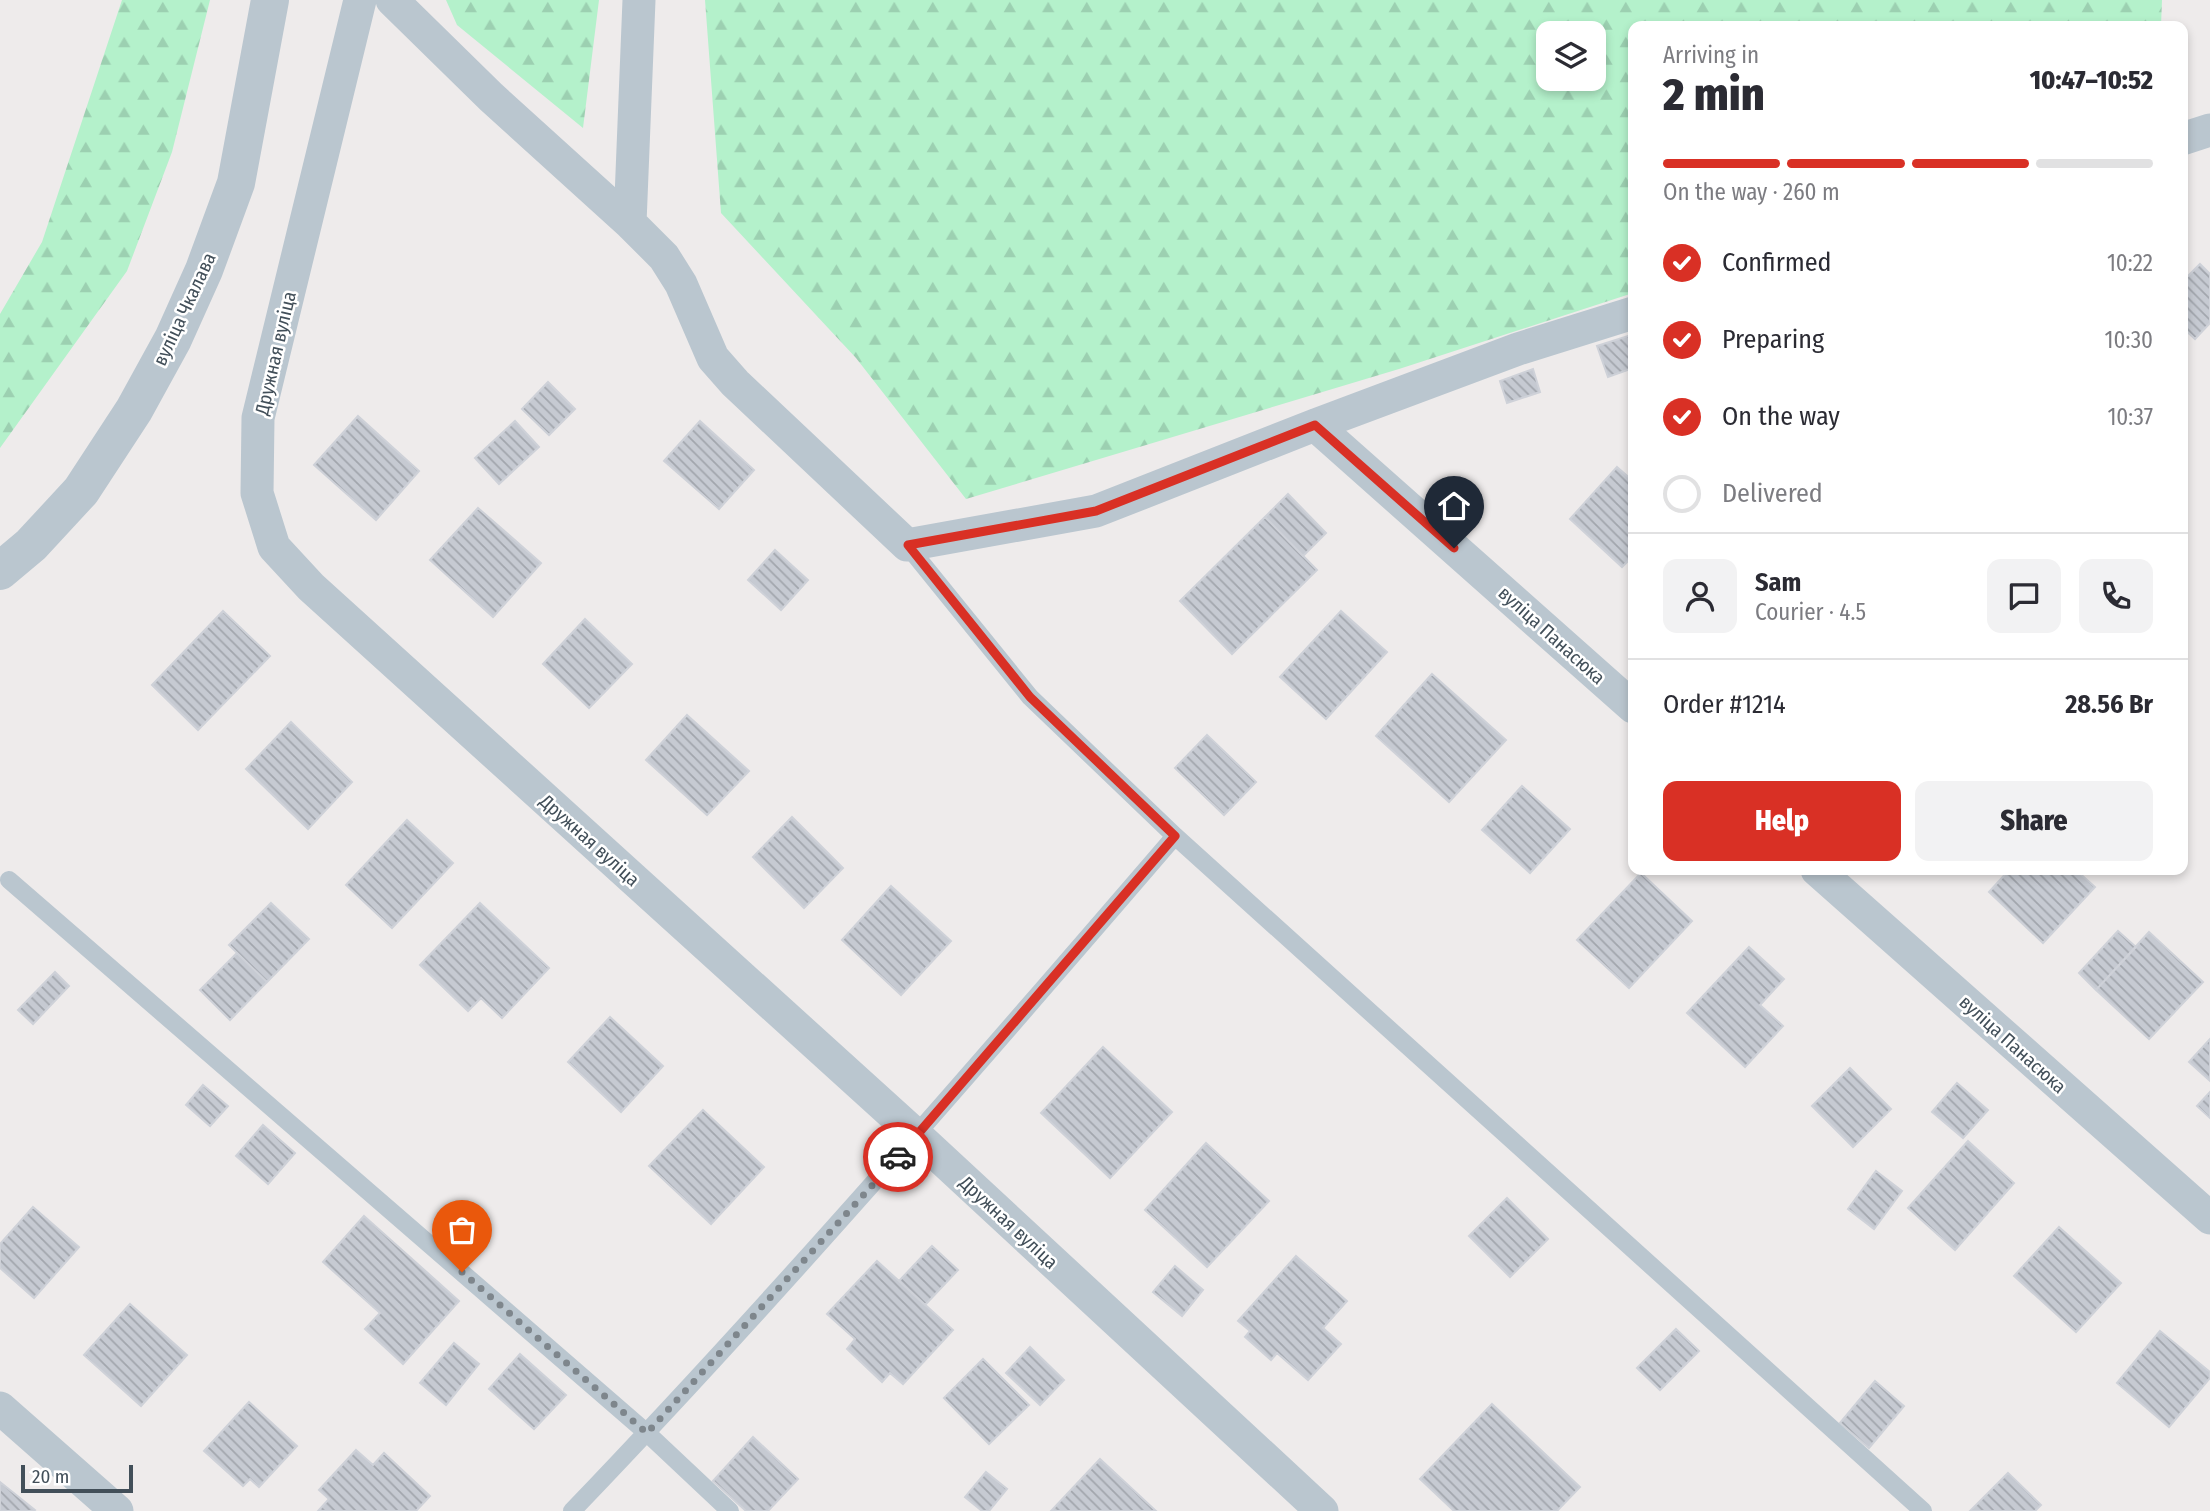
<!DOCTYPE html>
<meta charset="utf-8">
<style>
:root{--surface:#fff;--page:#f2f2f3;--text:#2b2b33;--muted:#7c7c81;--line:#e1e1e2;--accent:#d93025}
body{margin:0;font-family:"Fira Sans Condensed",sans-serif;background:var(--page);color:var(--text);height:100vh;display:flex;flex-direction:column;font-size:26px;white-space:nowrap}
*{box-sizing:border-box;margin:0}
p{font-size:23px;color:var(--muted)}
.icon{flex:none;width:38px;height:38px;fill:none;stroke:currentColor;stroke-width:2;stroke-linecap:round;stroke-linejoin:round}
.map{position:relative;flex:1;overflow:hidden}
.sheet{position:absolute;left:1628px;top:21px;width:560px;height:854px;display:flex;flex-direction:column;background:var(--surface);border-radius:14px;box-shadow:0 4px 10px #0003}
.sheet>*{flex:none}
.fabs{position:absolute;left:1536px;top:21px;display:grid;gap:14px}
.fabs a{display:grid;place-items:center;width:70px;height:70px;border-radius:14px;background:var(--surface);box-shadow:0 4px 10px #0003;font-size:35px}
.scale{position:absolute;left:21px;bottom:18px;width:112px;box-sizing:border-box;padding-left:7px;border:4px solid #424f59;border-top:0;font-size:19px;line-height:24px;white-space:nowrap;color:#424f59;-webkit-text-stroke:5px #fff;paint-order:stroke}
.pin{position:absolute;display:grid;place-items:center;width:60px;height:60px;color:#fff;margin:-72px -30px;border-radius:50% 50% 50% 0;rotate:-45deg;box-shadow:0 0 7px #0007}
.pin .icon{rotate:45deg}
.courier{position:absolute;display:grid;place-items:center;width:70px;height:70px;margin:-35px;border:5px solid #d93025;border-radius:50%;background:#fff;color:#222;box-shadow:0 2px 9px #0007}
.head em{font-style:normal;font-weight:800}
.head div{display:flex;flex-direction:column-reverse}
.head{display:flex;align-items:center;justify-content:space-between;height:119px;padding:0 35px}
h1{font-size:46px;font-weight:800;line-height:52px}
.bar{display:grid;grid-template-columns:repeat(4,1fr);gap:10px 7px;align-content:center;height:84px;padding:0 35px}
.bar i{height:9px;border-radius:5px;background:var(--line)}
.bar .on{background:var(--accent)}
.bar p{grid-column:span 4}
.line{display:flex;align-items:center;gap:18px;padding:0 35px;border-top:2px solid var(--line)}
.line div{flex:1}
.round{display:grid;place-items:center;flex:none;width:74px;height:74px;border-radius:14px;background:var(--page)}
ol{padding:0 35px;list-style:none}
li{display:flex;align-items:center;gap:21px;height:77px}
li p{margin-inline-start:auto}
li .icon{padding:7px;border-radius:50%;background:var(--accent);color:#fff;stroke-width:4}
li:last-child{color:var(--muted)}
li i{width:38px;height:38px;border:4px solid var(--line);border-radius:50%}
.primary-button{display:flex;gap:14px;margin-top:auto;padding:14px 35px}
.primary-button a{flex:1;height:80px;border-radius:14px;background:var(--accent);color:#fff;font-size:28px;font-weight:800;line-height:80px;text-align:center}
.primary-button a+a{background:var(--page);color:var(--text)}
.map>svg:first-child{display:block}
</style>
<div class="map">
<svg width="2210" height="1511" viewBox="0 0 2210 1511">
<defs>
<pattern id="forest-firs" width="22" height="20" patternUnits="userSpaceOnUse" patternTransform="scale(1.75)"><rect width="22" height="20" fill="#b4f1cb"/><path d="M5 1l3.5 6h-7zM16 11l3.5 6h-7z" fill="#9cd0b1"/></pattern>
<pattern id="building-back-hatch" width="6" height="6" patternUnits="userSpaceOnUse" patternTransform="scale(1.75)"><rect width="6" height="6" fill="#c6cad2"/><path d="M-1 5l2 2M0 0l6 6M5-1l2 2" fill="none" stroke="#a2a6ad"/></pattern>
</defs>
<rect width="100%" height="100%" fill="#eeebeb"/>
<path fill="url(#forest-firs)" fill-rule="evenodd" d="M122,0H210L172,152L127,271L0,448V314L42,242Z
M446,0H599L583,128L457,25Z
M705,0H2162L2161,26H1633V293L1399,369L966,499L856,358L721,213ZM1594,33V79H1549V33Z"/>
<path fill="url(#building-back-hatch)" stroke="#ced1d8" stroke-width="2" d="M2200,264L2210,274V323L2195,339L2182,327V282Z
M1631,335L1633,368L1608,377L1597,346Z
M1533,369L1540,392L1507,403L1500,381Z
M548,382L575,409L549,435L522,409Z
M358,416L419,471L376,520L314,465Z
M515,421L539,447L499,484L475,458Z
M700,421L754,470L719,509L664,461Z
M1617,467L1633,481V556L1622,567L1570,519Z
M1288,494L1326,533L1303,556L1265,517Z
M478,508L541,563L493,617L430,560Z
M1265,517L1317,570L1232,654L1180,601Z
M775,550L808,580L781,610L748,580Z
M223,611L270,656L198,730L152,685Z
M1341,611L1387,652L1326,719L1280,677Z
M585,619L632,664L589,708L543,664Z
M1432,674L1506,740L1449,802L1376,736Z
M687,715L749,771L707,815L646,760Z
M291,722L352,782L308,829L246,769Z
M1207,735L1256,782L1224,815L1175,768Z
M1522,786L1570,829L1530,873L1482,830Z
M792,817L843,868L804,908L753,857Z
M407,820L453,863L392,928L346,885Z
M2009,870H2076L2095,887L2043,943L1989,892Z
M1641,873L1692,921L1629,988L1577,940Z
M891,886L951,941L901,995L842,940Z
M271,903L309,939L267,982L229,945Z
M480,903L549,968L502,1018L481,998L468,1011L420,965Z
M2118,931L2136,947L2096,990L2079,973Z
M2149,932L2203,982L2149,1039L2096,990Z
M1749,947L1784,979L1760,1005L1783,1026L1745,1067L1687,1013Z
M237,953L267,982L230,1020L200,990Z
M55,972L69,986L33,1024L18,1010Z
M610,1017L663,1066L621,1112L568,1062Z
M2210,1039V1081L2189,1062Z
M1103,1047L1172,1112L1110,1178L1041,1113Z
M1850,1068L1891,1109L1853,1147L1812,1106Z
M1957,1083L1988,1110L1963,1138L1932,1112Z
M203,1085L228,1106L210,1126L186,1105Z
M2210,1092V1118L2197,1106Z
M703,1110L764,1167L711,1224L649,1166Z
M263,1125L295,1153L268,1184L236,1156Z
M1968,1141L2014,1183L1955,1250L1908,1208Z
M1206,1143L1269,1201L1207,1267L1145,1210Z
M1876,1171L1902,1191L1874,1229L1848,1209Z
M1507,1198L1548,1239L1510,1277L1469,1236Z
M33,1207L79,1247L34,1298L0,1268V1244Z
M364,1216L459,1301L403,1364L365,1329L380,1313L323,1262Z
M2059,1227L2121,1283L2076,1332L2014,1276Z
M932,1246L958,1270L925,1305L899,1281Z
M1296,1256L1347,1301L1323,1328L1341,1344L1308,1380L1277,1353L1271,1360L1245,1337L1250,1331L1238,1321Z
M877,1261L953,1330L903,1384L890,1373L882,1382L847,1349L855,1339L827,1314Z
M1175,1266L1203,1290L1182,1316L1153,1292Z
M130,1304L187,1355L141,1406L84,1355Z
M1676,1329L1699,1351L1660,1390L1637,1368Z
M2160,1331L2210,1372V1378L2169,1427L2117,1383Z
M454,1343L479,1364L446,1405L420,1383Z
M1030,1347L1064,1380L1040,1405L1006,1373Z
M520,1354L566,1395L534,1429L489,1389Z
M983,1359L1029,1405L989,1444L944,1398Z
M1875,1381L1904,1406L1869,1448L1840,1423Z
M249,1402L297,1446L259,1487L250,1479L243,1486L204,1451Z
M1492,1404L1580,1487L1557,1511H1454L1420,1479Z
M753,1437L798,1479L768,1511H746L713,1481Z
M356,1450L373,1465L384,1453L430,1496L416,1511H318L329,1499L319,1490Z
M1100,1459L1156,1511H1051Z
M986,1472L1007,1489L989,1511H982L965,1497Z
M2008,1473L2041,1505L2035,1511H1970Z
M0,1482L35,1510L34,1511H0Z"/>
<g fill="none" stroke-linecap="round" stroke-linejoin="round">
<path stroke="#bac6cf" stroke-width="18" d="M907,545L1030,697L1175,836L1923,1511
M9,880L647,1433L730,1511
M572,1511C781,1293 978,1065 1175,836"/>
<path stroke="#bac6cf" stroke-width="33" d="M360,0L258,418L257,493L274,547L311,587L917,1136L1322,1511
M392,0L491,97L630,223L664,257L681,284L713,358L735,383L907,545L1096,511L1315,425L1518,349L1633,313
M2182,139L2210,130
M630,223L639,0
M1315,425L1633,707
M1817,870L2210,1218
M0,1408L117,1511"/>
<path stroke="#bac6cf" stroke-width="38" d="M0,571L31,545L81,491L134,410L173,339L204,270L236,183L270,0"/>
</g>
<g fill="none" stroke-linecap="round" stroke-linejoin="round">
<path stroke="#7e868c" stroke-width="7" stroke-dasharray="0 12.6" d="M462,1272L647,1433L898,1157"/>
<path stroke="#d93025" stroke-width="9" d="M898,1157L1175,836L1030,697L908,545L1096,511L1315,425L1454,548"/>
</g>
<g text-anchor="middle" stroke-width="5" stroke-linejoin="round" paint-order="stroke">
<g font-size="19" fill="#424f59" stroke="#fff">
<text transform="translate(184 309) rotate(-65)" y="7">вуліца Чкалава</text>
<text transform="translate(275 353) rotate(-77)" y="7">Дружная вуліца</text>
<text transform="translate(1552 635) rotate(42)" y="7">вуліца Панасюка</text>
<text transform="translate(590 840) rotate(42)" y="7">Дружная вуліца</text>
<text transform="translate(2013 1044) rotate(42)" y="7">вуліца Панасюка</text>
<text transform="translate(1009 1222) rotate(43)" y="7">Дружная вуліца</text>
</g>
</g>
</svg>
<div class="fabs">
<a><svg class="icon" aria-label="layers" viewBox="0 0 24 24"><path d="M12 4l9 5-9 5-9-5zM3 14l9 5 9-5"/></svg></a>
</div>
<div class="scale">20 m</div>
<div class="pin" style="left:462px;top:1272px;background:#ea580c"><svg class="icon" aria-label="bag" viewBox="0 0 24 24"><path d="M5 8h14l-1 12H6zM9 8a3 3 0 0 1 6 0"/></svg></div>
<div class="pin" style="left:1454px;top:548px;background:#1f2937"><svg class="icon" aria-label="home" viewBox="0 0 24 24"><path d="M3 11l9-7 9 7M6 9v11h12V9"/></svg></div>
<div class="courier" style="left:898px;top:1157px"><svg class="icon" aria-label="car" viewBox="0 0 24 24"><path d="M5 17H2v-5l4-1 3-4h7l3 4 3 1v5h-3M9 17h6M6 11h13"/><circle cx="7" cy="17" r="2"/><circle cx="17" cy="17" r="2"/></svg></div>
<section class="sheet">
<div class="head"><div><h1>2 min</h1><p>Arriving in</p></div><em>10:47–10:52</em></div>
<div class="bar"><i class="on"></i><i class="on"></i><i class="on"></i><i></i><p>On the way · 260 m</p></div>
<ol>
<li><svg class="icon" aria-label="check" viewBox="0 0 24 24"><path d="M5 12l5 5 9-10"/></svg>Confirmed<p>10:22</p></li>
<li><svg class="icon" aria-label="check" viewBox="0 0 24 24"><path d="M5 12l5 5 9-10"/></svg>Preparing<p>10:30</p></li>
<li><svg class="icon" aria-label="check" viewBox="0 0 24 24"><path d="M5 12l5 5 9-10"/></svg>On the way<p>10:37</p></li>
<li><i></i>Delivered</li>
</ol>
<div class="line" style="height:126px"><a class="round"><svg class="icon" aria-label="person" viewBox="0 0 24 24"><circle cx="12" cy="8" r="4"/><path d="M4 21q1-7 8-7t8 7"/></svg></a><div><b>Sam</b><p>Courier · 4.5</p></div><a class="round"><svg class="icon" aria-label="chat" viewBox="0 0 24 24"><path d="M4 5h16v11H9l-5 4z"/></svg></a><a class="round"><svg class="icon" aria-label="phone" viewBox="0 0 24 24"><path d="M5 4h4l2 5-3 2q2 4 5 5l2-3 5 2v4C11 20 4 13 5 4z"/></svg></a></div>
<div class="line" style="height:91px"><div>Order #1214</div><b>28.56 Br</b></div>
<div class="primary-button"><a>Help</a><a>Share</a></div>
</section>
</div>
